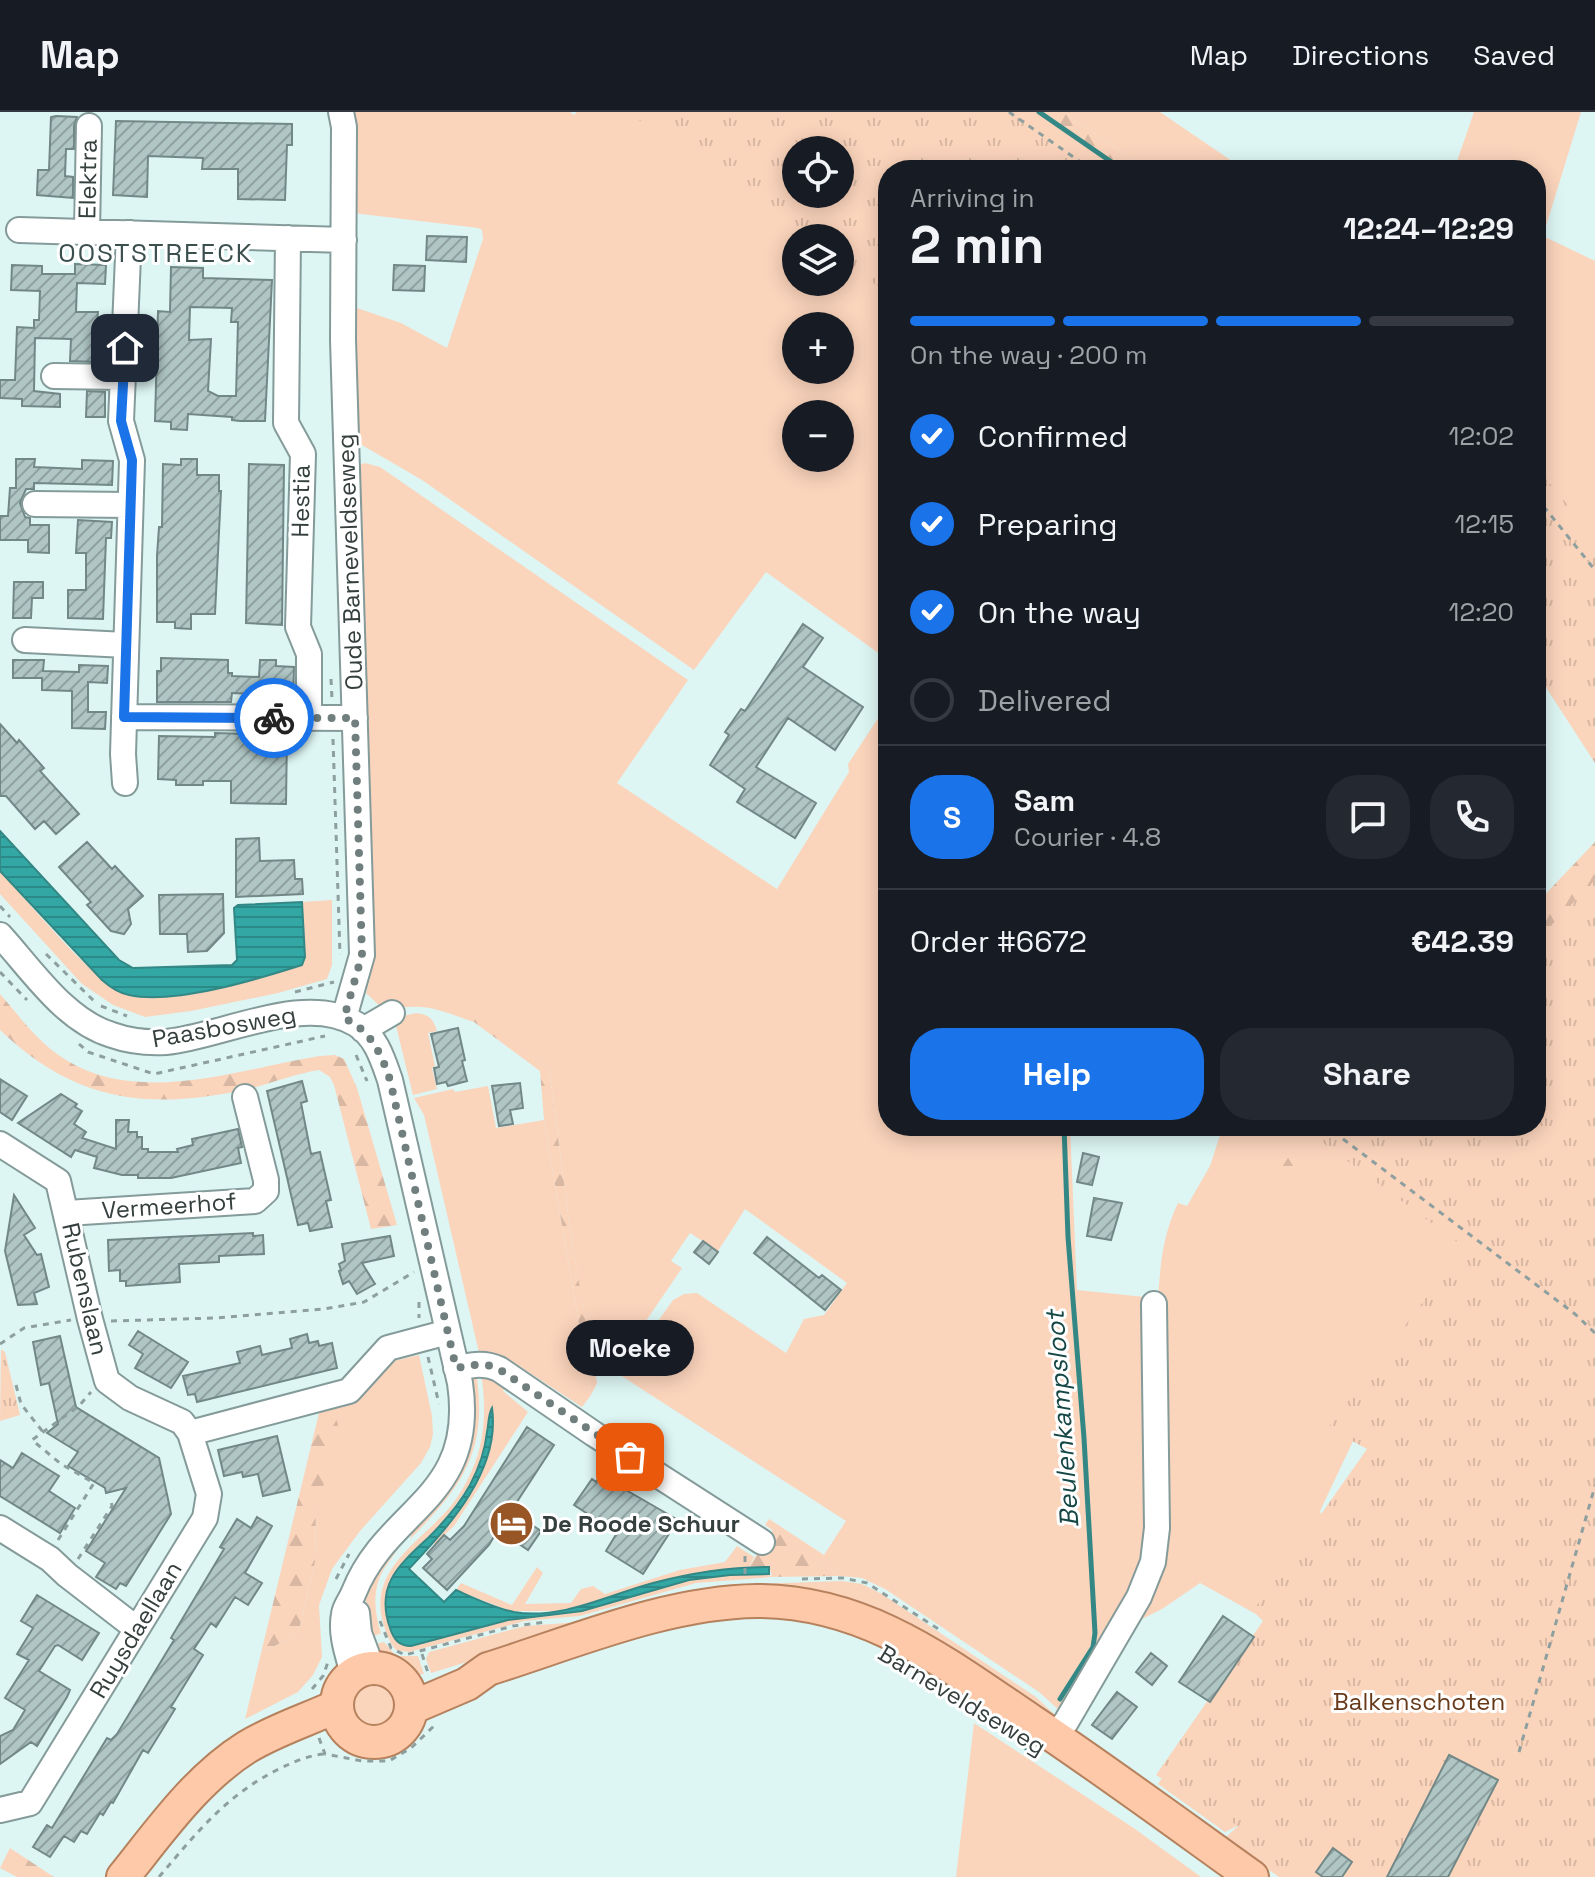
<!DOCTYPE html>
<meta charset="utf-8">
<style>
:root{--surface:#171b24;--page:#242831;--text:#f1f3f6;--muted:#9ea1a6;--line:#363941;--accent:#1a73e8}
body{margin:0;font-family:"Space Grotesk",sans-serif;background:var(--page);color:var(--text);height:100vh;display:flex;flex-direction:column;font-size:30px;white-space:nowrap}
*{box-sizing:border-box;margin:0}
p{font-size:26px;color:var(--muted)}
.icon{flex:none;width:44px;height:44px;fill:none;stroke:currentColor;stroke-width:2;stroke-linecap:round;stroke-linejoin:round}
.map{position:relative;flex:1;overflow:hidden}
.details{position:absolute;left:878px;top:48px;width:668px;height:976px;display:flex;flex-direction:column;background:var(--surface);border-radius:32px;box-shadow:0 4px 20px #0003}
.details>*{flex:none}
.buttons{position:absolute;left:782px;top:24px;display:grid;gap:16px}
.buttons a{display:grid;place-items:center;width:72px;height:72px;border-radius:50%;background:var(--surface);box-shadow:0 4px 20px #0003;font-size:40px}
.pin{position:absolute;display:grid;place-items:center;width:68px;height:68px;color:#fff;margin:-34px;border-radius:16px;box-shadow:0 4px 12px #0006}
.courier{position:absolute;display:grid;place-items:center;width:80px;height:80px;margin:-40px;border:6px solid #1a73e8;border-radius:50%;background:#fff;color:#222;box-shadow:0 2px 10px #0007}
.bubble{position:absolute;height:56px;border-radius:28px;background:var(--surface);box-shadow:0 4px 20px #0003;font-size:26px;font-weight:800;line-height:56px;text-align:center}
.summary em{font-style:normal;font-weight:800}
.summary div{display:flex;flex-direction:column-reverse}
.summary{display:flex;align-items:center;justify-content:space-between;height:136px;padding:0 32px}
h1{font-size:52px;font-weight:800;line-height:60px}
.bar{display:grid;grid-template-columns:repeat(4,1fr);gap:12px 8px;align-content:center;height:96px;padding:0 32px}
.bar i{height:10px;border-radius:6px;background:var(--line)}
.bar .active{background:var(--accent)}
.bar p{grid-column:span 4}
.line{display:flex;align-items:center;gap:20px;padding:0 32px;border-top:2px solid var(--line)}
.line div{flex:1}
.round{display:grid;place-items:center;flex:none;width:84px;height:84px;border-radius:32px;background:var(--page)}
ol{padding:0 32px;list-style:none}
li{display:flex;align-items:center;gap:24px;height:88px}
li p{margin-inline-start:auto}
li .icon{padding:8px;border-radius:50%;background:var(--accent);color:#fff;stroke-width:4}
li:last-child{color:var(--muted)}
li i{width:44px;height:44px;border:4px solid var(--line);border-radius:50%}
.primary-button{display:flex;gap:16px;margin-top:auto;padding:16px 32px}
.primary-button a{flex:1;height:92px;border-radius:32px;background:var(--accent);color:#fff;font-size:32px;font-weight:800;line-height:92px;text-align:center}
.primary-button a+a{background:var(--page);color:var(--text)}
header{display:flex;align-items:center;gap:48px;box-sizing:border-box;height:112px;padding:0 40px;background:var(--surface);border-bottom:2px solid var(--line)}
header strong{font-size:38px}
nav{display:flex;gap:44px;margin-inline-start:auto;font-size:28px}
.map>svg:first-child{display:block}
</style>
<header>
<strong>Map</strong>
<nav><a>Map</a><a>Directions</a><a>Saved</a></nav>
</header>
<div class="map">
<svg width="1595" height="1765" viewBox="0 0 1595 1765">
<defs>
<pattern id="forest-firs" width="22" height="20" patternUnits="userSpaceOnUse" patternTransform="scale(2)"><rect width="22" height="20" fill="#fbd4bc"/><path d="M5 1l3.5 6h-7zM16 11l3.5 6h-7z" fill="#d8b7a3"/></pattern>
<pattern id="park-tufts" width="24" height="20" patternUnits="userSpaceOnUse" patternTransform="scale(2)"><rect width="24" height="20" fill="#fbd4bc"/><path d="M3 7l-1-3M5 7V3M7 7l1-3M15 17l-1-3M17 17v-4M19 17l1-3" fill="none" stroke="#d8b7a3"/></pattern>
<pattern id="water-rules" width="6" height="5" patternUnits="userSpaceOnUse" patternTransform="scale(2)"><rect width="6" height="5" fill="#32a7a4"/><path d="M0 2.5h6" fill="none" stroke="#2b8987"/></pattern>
<pattern id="building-hatch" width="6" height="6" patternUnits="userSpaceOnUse" patternTransform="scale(2)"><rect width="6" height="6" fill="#afc6c5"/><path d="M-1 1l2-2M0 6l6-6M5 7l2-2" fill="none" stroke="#8fa2a1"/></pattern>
</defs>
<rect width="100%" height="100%" fill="#ddf6f4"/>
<path fill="#fbd4bc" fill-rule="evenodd" d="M348,0H570L574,3L577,0H1030L888,58V548L766,460L694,558L422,368L355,329L351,194L401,211L447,236L483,127L482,118L478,116L353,101ZM796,38H840V82H796ZM796,126H840V170H796ZM796,214H840V258H796ZM796,302H840V346H796Z
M1063,0H1160L1245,58H1148Z
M1474,0H1581L1543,124L1595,149V428L1536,359V58H1454Z
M365,351L380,355L688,568L617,671L777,777L849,660L848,652L888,591V1014H1070L1077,1178L1145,1185L1146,1421L1142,1453L1126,1487L1058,1597L1039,1580L885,1477L862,1466L840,1464L765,1413L769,1407L824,1443L846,1409L620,1263L673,1188L684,1182L697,1181L786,1241L804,1207L824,1203L847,1171L745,1097L718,1139L690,1121L671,1149L682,1156L614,1256L608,1248L592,1246L572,1131L549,957L476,902L474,910C439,898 423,889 385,899L366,881L372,857L357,354Z
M0,759C26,787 96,873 127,883C154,891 192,882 219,875C251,867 277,864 305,845L302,790L332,788V853L327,867L278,881L191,899L145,905L113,893L82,872L0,782Z
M416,901C429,903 433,906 437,919L428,921L435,954L432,956L437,977L413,983L394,906Z
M488,974L496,1016L544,1008L591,1283L582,1295L507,1246L503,1252L480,1245L424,1003L414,986L453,977L455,980Z
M1223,1014H1323L1318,1019L1536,1014L1595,1360L1355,1325L1320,1399L1323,1407L1249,1708L1225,1720L1158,1672L1265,1507L1200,1471L1162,1497L1130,1513L1144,1488L1158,1188C1160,1153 1163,1122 1178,1091L1187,1094L1210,1054Z
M419,1243L432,1304L433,1322L430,1335L421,1351L360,1419L332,1457L319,1493L322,1545L313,1563L298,1580L245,1607L261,1541L298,1522L315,1450L316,1398L325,1363L320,1297L347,1293L358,1286L385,1251Z
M476,1260C489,1338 462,1375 410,1427L414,1413L431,1395L471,1267Z
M481,1261L507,1271L503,1279L528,1300L454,1414L434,1433L435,1426C454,1403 479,1378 486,1347C489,1332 488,1313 490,1297L483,1340L471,1371L446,1406L397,1457L389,1513L397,1530L411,1534L508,1508L582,1499L689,1468L730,1463L769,1462L772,1465L696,1471L580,1504L525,1509L409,1540L396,1538C389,1530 386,1521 383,1510C368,1457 421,1430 450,1395C459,1384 467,1370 472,1358C486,1328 486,1292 481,1261Z
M404,1422C400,1435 396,1440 388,1451C372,1472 373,1497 381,1521L368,1527C359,1474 373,1462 404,1422Z
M737,1434L754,1445L748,1456L685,1463L571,1498L557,1499H510L456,1478L461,1471L512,1493L537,1455L543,1461L525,1492L571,1491L581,1477L593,1474L605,1482L680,1458L725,1450Z
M842,1469L862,1472L882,1482L1036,1585L1054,1602L1052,1605L923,1525L685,1479L722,1473Z
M580,1510L506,1538L431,1561L426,1547L429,1540L525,1514Z
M384,1530L396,1544H418L424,1562C404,1564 382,1549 371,1533Z
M349 1593a24 24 0 1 1 48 0a24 24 0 1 1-48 0Z
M974,1611L1135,1717L1201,1765H956Z"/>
<path fill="url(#forest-firs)" d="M1030,0H1063L1148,58H1114Z
M1595,730V773L1536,832V792Z
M0,882C20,905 39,932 66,948C141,994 239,957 320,944L335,943L344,947L357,976L397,1113L371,1117L334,973L330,965L319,958C295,962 272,971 248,977C149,999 75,990 0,918Z
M476,901L549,957L572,1131L597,1271L591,1283L544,1008L540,959L474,910Z
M1297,1032L1311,1043L1276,1092L1271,1072Z
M320,1297L335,1304L338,1312L336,1331L316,1398L315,1450L298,1522L261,1541Z
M773,1418L840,1464L772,1465L770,1457L748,1456Z
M10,1736L54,1765H17L0,1756Z"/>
<path fill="url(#park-tufts)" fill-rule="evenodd" d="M627,0H1038L1123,58H888V182L840,147V126H810ZM796,38H840V82H796Z
M1536,355L1595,425V651L1536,560Z
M1595,768V1765H1279L1224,1727L1238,1714L1156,1663L1263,1509L1253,1499L1367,1337L1328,1316L1464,1135L1319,1028L1334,1014H1536V829Z
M1,1237L5,1240L20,1303L0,1309Z"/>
<path fill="url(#water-rules)" stroke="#338885" stroke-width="2" d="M0,719L119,848L133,856L232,853L237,848L234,796L238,793L302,790L305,845L302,853C258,867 174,893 129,883C118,881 110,875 102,868L0,759Z
M492,1296C501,1359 448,1415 409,1457L444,1490L456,1478C474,1486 494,1496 514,1500C562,1508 608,1483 653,1471C691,1461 729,1455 769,1455V1462L730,1463L689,1468L582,1499L508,1508L411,1534C399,1534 394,1528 390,1516C375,1473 399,1453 428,1426C444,1410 459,1393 470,1373C479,1356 485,1338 487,1320C489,1311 488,1303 492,1296Z"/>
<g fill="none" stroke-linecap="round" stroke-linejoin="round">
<path stroke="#338885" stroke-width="5" d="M1039,0L1123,58
M1060,1587L1093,1535L1095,1521L1084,1326L1068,1125L1064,1014
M1027,1637L1028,1635"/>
</g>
<path fill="url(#building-hatch)" stroke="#728887" stroke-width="2" fill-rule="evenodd" d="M56,4L77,5L74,14V37H66L65,64L73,65V86L37,83L38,58H49L51,5Z
M116,9L292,12V33H287L285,88L238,87V57H202L203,46L148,44L147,85L113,83Z
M427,124L467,125L466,150L426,148Z
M75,152L106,153L105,172L77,171L76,200H98L97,210H107L106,242H96V250L70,249L71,227L35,226L34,279L60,282V295L22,294V287L0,286V268H15L17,215L34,216V208H39L40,179L11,178L12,153L42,154V162H75Z
M394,153L425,154L424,179L393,178Z
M171,155L203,156V166L272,168L265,309H240L232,308V305L188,302L187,318L171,317V310L155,309L158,199L170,200ZM190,195L232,196L231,210H238L236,284H218L208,279L211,227L189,228Z
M87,279L105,280V305H86Z
M16,347H35L34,355L82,357V348L113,349L112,373L34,371V377H26L20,391L25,405L30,406V413H49V441L28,440V428H0V404H8L10,376H16Z
M181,347H197V363H219V379H221L215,502H191V517L175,516V510H157V444L159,415H162L163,352L181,353Z
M249,352L284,353L282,513L246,511Z
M78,408L112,410L111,426H106L103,507L68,506V478H86V441H76Z
M14,470H43V486H32L31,506H13Z
M803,512L823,526L803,555L863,595L835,638L788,606L756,655L816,691L795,726L737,690L745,677L710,653L729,623L725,620L741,597L745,599Z
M161,546L228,548V561H232V564L259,565L260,548H276V554L294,555L293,591L263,589L258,588V582L232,581L231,590H157V559H161Z
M13,548H44L43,559L79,560V553L108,554L107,571L88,570V600H106L105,617L72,616V579L42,578V566H13Z
M0,612L17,631L19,628L44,656L40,659L79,702L56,722L44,709L35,717L6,684H0Z
M215,621L287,623L286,692L231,691V669H203V673H176V668L158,667L159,624L215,625Z
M259,726L260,749L294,748L295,767H302L303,782L236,785V727Z
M87,730L112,757L115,754L143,784L128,797L131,812L124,822L111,819L87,793L91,790L59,755Z
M223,782L224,821L207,839L188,840L187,822H160L159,783Z
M458,916L465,948L462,949L467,969L448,974L446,970L437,972L434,956L439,955L431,922Z
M0,967L27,984L12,1008L0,1000Z
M302,969L307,989L301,991L311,1042L320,1040L331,1088L326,1089L332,1115L310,1119L308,1111L298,1113L267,979Z
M520,971L523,996L510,998L513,1012L499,1014L492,974Z
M61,982L77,992L75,995L82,999L74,1012L86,1020L82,1026L116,1037V1008H129L128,1020H137V1025H142V1037H148V1040H178L177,1037L193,1033L192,1027L238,1017L242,1035L238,1036L241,1051L171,1066H138V1063H122L94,1056L97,1045L75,1038L71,1045L18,1011Z
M1083,1041L1099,1045L1092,1073L1077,1070Z
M14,1083L35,1116L24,1123L37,1143L41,1142L49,1175L34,1181L37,1192L18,1193L5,1139Z
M1094,1086L1122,1091L1111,1128L1087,1124Z
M253,1121V1124L263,1123L264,1142L219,1144V1150L179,1152L180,1170L126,1174V1169H120V1158L109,1159L108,1128Z
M390,1124L394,1144L362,1151L375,1172L357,1182L349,1169L343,1172L339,1159L341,1158L339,1152L345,1149L342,1132Z
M767,1125L819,1166L822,1163L841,1178L825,1198L754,1141Z
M703,1129L718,1140L709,1152L694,1140Z
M138,1219L188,1250L171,1276L135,1256L143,1242L129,1233Z
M307,1222L309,1231L318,1229L319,1234L332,1231L337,1256L197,1290L195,1282L188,1283L183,1264L240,1251L237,1240L260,1234L262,1243L292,1236L290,1227Z
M60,1224L76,1295L159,1346L168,1387L171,1402L126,1474L120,1471L116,1477L96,1465L105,1451L86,1439L126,1376L106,1381L105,1376L68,1354L78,1340L47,1321L58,1312L49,1271L41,1273L33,1230Z
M527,1315L554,1333L511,1399L541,1419L528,1438L498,1418L489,1433L447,1478L423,1456L432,1447L427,1442L444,1423L450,1428L464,1414Z
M277,1324L290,1378L263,1384L258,1362L243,1365L242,1360L224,1364L218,1338Z
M22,1341L59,1364L49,1379L75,1396L60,1421L0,1384V1348L13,1356Z
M600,1363L678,1408L643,1462L606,1439L617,1421L574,1393L592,1367L596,1370Z
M257,1405L272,1414L245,1461L262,1471L248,1493L235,1485L216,1515L211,1511L194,1537L203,1543L171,1595L175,1597L148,1641L143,1638L113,1691L111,1690L103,1703L100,1701L87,1722L81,1719L74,1730L64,1724L50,1745L33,1735L47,1713L52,1716L107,1626L111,1628L117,1622L174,1528L171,1526L224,1437L220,1435L237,1407L251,1416Z
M37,1483L99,1521L82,1548L58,1533L55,1534L39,1559L70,1578L67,1585L37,1634L31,1630L0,1652V1624L13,1618L25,1598L5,1586L29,1548L17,1542L33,1516L21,1509Z
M1223,1504L1254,1525L1210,1590L1179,1570Z
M1151,1541L1167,1554L1152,1573L1136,1560Z
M1117,1580L1137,1595L1112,1627L1092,1613Z
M1449,1643L1498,1668L1448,1765H1387Z
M1333,1736L1352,1750L1342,1765H1323L1316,1760Z"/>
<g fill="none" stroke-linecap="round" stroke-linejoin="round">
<defs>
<path id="minor" d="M341,0L344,15L343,228L362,843L344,906
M19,118L344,128
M87,120L89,14
M288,126L286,311L303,342L298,515L309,542V606
M54,264L123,265
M35,392L130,393
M25,528L126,533
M124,605L355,606
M125,671L123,642L132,348L121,309L129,121
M0,823C32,858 65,909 112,923C129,929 148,931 166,930C221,925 305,880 356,912C376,924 383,948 390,968L460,1271C477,1387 388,1395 354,1480C351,1488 345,1494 344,1502C340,1522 348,1543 353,1562
M363,918L392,901
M0,1032L58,1069L90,1207L107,1269L130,1286L182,1310L190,1321L209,1382L205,1406L30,1691L0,1698
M67,1101L255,1089L266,1079V1068L245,985
M456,1256C472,1253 484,1250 499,1257L594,1322L762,1430
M190,1321L349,1279L388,1236L448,1220
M0,1416L50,1447L67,1463L137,1517
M357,1501L359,1521L372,1556
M1054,1624L1066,1610L1139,1485L1153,1450L1157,1416L1154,1192"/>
<path id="major" d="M337 1593a37 37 0 1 1 74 0a37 37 0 1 1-74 0Z
M411,1596L467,1572L488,1557C574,1530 667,1490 757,1489C866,1489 944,1550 1030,1608C1105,1658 1178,1712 1252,1765
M123,1765C160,1719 196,1667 247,1635C275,1618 307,1608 337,1594"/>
</defs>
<use href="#minor" stroke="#849b9a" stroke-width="28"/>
<use href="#major" stroke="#b6815d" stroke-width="36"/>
<path stroke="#8d9f9e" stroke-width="3" stroke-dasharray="6 6" stroke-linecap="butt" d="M1009,0L1092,58
M1536,385L1595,458
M331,567L332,587
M333,627L340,843
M0,794L10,805
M46,842L95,890
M0,860L27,888
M295,880L334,870
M101,894L127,904
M79,932L88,940L154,962L325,924
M356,943L367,969
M1343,1027L1575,1202L1595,1221
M419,1190V1206
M111,1209L215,1206L324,1197L364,1190L414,1160
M0,1232L24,1216L71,1208
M428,1245L439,1292
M16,1273L21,1292L43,1320
M58,1428L94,1371L61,1352L32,1328L79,1294L91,1280
M745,1444V1465
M78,1447L112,1394L111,1388
M336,1467L349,1442
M802,1467L843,1466L867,1471L943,1520
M380,1509L391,1536L405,1543L513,1514L547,1510
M422,1542L428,1561
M312,1577L323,1564L328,1550
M319,1626L325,1642L362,1649H389L411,1636L435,1613
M1519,1640L1595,1374
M159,1765C198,1719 228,1681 283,1655C296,1649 310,1643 325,1642"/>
<use href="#minor" stroke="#fff" stroke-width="24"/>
<use href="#major" stroke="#fdc9a8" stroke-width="32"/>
</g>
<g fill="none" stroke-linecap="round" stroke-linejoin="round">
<path stroke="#707f7e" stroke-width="8" stroke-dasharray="0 14.4" d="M274,606H355L362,843L344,906C371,919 381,941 390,968L456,1256C472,1253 484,1250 499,1257L630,1345"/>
<path stroke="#1a73e8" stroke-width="10" d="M125,236L121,309L132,348L124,605L274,606"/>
</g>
<defs>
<symbol id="hotel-disc" viewBox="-11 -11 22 22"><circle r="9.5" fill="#985525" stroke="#fff"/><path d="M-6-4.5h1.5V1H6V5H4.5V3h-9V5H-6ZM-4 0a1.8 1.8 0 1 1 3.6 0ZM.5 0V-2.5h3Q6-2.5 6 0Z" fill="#fff"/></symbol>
</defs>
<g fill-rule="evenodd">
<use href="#hotel-disc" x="486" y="1386" width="51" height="51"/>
</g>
<g text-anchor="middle" stroke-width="6" stroke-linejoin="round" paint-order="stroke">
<g font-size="24" fill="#353f3e" stroke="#fff">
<text transform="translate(88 67) rotate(-89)" y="8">Elektra</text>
<text transform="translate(301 389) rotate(-89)" y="8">Hestia</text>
<text transform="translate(350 450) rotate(-92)" y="8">Oude Barneveldseweg</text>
<text transform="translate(224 915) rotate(-10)" y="8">Paasbosweg</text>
<text transform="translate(169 1094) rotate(-4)" y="8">Vermeerhof</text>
<text transform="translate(85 1177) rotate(77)" y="8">Rubenslaan</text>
<text transform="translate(136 1518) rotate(-59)" y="8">Ruysdaellaan</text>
<text transform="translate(962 1588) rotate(31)" y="8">Barneveldseweg</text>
</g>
<g font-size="24" font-weight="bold" fill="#353f3e" stroke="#fff" text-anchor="start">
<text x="542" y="1420">De Roode Schuur</text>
</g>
<g font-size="24" fill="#673919" stroke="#fff">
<text x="1419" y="1598">Balkenschoten</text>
</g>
<g font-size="26" letter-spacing="2" fill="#3a4f4e" stroke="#fff">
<text x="156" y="150">OOSTSTREECK</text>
</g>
<g font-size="26" font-style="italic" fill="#154745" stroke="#fff">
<text transform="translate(1062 1307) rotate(-94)" y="9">Beulenkampsloot</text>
</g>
</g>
</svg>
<div class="buttons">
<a><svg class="icon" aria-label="locate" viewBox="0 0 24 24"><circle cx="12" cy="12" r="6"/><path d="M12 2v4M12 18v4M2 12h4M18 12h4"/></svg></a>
<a><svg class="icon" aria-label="layers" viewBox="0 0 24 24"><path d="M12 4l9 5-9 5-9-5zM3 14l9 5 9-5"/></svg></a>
<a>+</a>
<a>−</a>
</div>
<div class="pin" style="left:630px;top:1345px;background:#ea580c"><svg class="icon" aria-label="bag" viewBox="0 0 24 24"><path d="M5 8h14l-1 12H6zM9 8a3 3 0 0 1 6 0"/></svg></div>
<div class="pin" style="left:125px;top:236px;background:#1f2937"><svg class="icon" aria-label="home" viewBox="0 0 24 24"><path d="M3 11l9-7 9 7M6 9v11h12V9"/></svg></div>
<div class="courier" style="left:274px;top:606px"><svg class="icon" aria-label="bike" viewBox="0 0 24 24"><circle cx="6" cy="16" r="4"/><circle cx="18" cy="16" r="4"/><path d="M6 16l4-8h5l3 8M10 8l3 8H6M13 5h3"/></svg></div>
<div class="bubble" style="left:566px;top:1208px;width:128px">Moeke</div>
<section class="details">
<div class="summary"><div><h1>2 min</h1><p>Arriving in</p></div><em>12:24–12:29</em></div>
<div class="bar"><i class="active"></i><i class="active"></i><i class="active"></i><i></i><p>On the way · 200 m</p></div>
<ol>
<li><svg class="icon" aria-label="check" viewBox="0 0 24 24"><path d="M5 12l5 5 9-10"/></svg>Confirmed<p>12:02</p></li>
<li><svg class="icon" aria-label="check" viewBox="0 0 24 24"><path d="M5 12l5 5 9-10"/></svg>Preparing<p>12:15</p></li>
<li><svg class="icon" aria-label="check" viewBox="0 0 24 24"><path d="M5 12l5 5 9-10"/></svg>On the way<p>12:20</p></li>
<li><i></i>Delivered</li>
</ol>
<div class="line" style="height:144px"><b class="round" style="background:var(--accent);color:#fff">S</b><div><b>Sam</b><p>Courier · 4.8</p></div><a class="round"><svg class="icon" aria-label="chat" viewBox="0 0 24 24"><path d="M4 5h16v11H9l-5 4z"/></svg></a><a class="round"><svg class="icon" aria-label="phone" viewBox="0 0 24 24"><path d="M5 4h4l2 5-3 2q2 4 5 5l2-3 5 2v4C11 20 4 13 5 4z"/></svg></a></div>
<div class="line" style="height:104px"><div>Order #6672</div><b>€42.39</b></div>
<div class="primary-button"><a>Help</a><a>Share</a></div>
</section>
</div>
